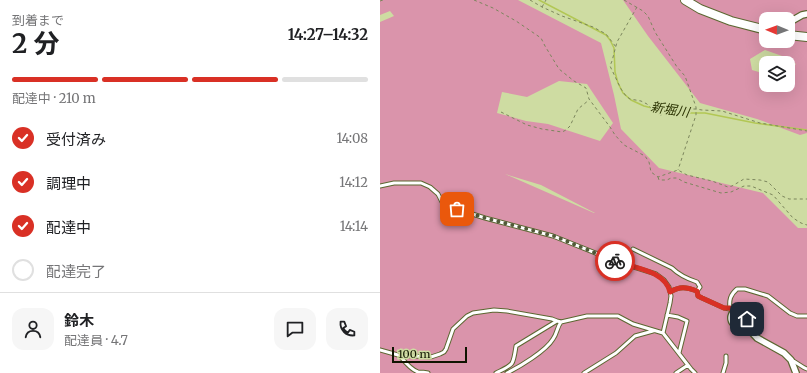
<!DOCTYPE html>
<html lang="ja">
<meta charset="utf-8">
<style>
:root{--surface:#fff;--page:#f6f6f6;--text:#202124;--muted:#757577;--line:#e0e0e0;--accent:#d93025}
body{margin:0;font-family:Merriweather,"Noto Sans JP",serif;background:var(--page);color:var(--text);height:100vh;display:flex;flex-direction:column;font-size:15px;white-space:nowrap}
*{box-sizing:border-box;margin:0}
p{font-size:13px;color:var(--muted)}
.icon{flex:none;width:22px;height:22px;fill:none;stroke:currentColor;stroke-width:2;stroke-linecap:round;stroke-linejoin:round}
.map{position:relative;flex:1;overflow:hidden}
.sheet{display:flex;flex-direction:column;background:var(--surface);width:380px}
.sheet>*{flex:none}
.needle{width:26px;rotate:271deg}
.buttons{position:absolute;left:379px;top:12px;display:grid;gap:8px}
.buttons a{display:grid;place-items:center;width:36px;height:36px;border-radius:8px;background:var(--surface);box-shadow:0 4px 16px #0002;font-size:20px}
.scale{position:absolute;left:12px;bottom:10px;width:75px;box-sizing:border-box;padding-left:4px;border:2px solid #101401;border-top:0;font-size:11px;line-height:14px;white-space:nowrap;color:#101401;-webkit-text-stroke:3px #cedca2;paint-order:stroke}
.pin{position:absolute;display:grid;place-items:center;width:34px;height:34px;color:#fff;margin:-17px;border-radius:8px;box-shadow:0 2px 6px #0006}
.courier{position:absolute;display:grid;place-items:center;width:40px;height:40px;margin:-20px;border:3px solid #d93025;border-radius:50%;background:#fff;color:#222;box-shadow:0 1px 5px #0007}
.overview em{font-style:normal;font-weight:700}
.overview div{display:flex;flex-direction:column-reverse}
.overview{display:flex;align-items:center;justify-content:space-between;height:68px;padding:0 12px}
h1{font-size:26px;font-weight:700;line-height:30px}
.bar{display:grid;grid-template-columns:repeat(4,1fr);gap:6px 4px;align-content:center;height:48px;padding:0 12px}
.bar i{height:5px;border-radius:3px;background:var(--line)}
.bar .current{background:var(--accent)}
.bar p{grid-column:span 4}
.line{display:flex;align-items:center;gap:10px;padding:0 12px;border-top:1px solid var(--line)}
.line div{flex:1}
.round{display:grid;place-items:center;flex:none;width:42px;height:42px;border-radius:12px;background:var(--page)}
ol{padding:0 12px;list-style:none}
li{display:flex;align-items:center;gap:12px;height:44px}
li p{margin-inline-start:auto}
li .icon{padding:4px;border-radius:50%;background:var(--accent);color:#fff;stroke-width:4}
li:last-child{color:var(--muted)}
li i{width:22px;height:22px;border:2px solid var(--line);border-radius:50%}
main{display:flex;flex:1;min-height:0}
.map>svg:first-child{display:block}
</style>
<main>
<section class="sheet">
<div class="overview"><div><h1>2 分</h1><p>到着まで</p></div><em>14:27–14:32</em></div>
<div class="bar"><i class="current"></i><i class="current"></i><i class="current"></i><i></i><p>配達中 · 210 m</p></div>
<ol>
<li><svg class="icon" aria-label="check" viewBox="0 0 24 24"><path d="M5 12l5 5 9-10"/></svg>受付済み<p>14:08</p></li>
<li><svg class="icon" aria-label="check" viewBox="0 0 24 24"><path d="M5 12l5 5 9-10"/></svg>調理中<p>14:12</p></li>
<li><svg class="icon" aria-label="check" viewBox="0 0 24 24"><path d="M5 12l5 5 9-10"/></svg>配達中<p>14:14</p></li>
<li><i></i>配達完了</li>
</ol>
<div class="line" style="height:72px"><a class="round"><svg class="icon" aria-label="person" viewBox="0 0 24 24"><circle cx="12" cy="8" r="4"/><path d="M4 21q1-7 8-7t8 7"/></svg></a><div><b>鈴木</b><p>配達員 · 4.7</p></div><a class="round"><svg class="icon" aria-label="chat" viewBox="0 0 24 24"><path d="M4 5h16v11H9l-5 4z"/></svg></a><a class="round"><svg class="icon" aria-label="phone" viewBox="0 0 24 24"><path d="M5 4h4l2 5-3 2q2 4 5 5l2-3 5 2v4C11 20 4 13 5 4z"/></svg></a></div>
</section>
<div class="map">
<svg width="427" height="373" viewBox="0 0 427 373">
<rect width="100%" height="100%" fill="#cedca2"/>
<path fill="#da94ab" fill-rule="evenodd" d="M0,0H138L221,43L234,95L241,129L279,168L383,193L418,228H427V373H0V22L14,16L10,11L0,15ZM179,81L207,84L233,123L220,141L168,124L146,121L117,113L122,92L147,97ZM125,174L161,185L215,213H214Z
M243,0H427V133L420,135L377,119L320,103L268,36ZM386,19H408V41H386ZM385,50L405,57L416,64L408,72V85H386V74L372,70L370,59Z"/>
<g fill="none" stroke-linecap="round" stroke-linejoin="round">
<path stroke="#b2c754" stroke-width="1.5" d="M159,0L226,35L230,40L234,48L235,72L238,83L243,93L251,100L264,106L280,110L298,113H325L375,123L427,130"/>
<defs>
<path id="lane" d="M0,186L14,183H41L50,187L58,194L62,202L67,206L105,218L173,236L238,262L276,274L284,280L289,287L291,296L290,303L283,333
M253,249L292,268C299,275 308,279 317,282L320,287L317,291
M290,292C300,286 306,287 317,291L318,296L322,298L344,308L350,309
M354,312L350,309C349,300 350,295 357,289H365L388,296L410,313L417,316H427
M287,315L298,317L307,321L299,353
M0,350L18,355L51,357L60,354L64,352L66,349L73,329L87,316L93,313L114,310L127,311L172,319L177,321
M20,356C25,362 30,369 38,372C41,372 44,372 48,373
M411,360C417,362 421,367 427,369
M116,373C134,364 133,366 136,346L177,321L181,322L207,316H238L253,324L283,333L311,369L315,373
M127,373C139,367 166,351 173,339C177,334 177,327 181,322
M204,373L236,353L255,336L273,331
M296,373L308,365
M343,373L346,363V356"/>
<path id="street" d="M408,23L422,15L427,14
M351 318a8 8 0 1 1 16 0a8 8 0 1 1-16 0Z
M364,324L377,338L404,353L411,360L416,373"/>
<path id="secondary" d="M305,0L320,9L351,21L386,30
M408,35L427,37"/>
</defs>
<use href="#lane" stroke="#5c6731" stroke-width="5"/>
<use href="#street" stroke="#5c6731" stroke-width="8"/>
<use href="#secondary" stroke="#5c6731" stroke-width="10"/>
<path stroke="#7b855c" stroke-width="1" stroke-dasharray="3 3" stroke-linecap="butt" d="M94,0L113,8L136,21L161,38L165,46L179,69L194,81L206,88L209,99L230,127L235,135L244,145L265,156L269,162L271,172L278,177L298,170L307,175L332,181L348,187L352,186L364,179L380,180L388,182L402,196L409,199H427
M150,0L162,7L182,16L213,27L226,34L236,47
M244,0L263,11L268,16L275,32L297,67L305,76L316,107V115L298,170
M0,1L3,0
M162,7L166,0
M257,7L237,42L232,61L230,66L241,89L246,96L250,99L261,101L267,104L276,113L281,115L297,109H316L322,110L342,111L380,123L427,131
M121,112L147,125L162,129L182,132L186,130L190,126L198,109L209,100
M278,177L279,180H287L291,178H297L304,182L341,193L351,192L364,186H371L393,195L413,218L421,223L427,225"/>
<use href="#lane" stroke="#fff" stroke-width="3"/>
<use href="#street" stroke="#fff" stroke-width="5.5"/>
<use href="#secondary" stroke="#fff" stroke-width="8"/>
</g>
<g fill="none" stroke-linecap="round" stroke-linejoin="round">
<path stroke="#525a39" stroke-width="4" stroke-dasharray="0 7.2" d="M77,209L105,218L174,236L235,261"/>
<path stroke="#d93025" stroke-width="5" d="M235,261C253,268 285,270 290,292C300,286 306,287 317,291L318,296L322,298L344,308H350L354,312C361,309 366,312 367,319"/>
</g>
<g text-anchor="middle" stroke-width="3" stroke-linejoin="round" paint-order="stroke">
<g font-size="13" font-style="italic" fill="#2c3403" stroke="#cedca2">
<text transform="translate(290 109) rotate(9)" y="5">新堀川</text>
</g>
</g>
</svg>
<div class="buttons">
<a><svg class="needle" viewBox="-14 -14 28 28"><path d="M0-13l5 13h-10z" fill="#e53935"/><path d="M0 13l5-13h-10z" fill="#757577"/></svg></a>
<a><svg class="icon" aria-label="layers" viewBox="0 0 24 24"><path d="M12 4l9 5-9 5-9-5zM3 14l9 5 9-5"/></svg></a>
</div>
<div class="scale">100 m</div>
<div class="pin" style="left:77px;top:209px;background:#ea580c"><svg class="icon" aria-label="bag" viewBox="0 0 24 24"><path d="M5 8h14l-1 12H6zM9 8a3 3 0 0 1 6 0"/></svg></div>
<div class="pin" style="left:367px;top:319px;background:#1f2937"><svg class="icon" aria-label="home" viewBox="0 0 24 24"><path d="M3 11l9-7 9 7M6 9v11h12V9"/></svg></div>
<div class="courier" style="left:235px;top:261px"><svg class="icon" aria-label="bike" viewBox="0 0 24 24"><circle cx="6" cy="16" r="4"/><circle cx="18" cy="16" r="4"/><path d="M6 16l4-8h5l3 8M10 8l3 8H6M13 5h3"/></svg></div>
</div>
</main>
